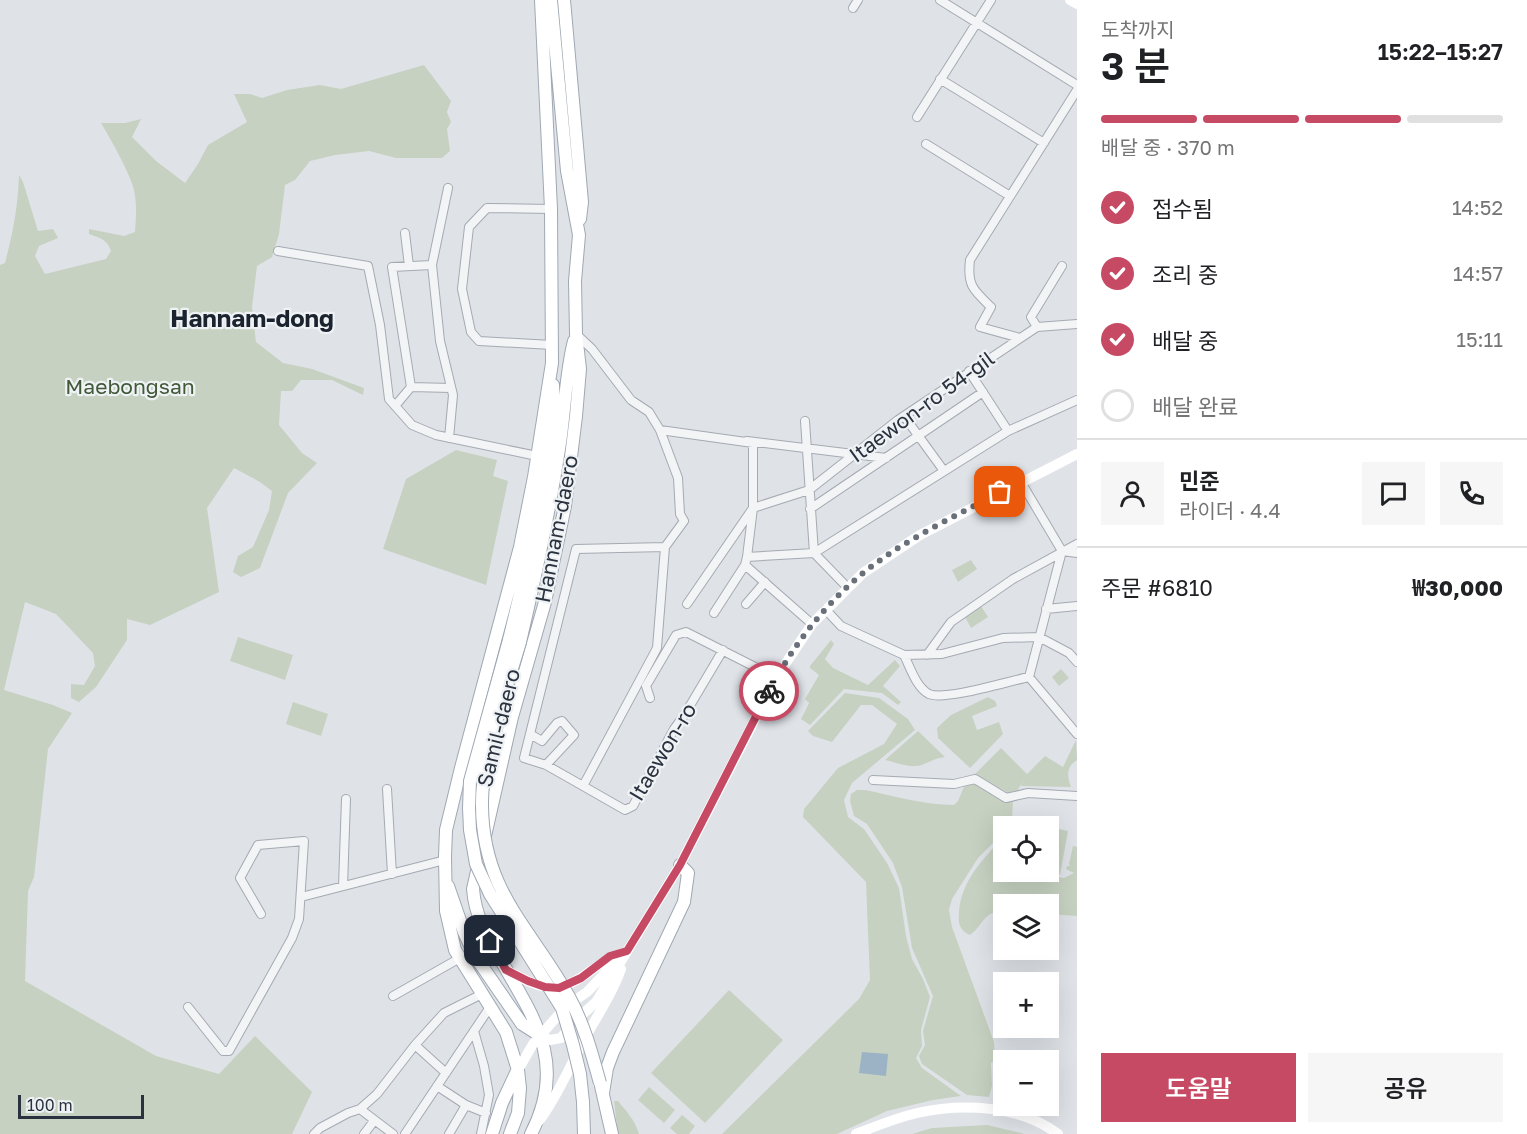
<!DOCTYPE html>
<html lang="ko">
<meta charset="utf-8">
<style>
:root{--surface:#fff;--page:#f6f6f6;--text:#202124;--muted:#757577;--line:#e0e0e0;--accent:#c74a65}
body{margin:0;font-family:"Golos Text","Noto Sans KR",sans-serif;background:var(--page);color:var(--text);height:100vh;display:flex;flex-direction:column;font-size:22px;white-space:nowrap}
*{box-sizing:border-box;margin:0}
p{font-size:20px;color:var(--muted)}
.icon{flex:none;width:33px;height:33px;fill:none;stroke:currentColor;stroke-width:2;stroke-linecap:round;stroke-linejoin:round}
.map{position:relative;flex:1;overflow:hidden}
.sheet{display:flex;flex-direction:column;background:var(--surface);width:450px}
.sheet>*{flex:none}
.tools{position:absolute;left:993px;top:816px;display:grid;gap:12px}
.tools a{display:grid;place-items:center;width:66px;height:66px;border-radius:0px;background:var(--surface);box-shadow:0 6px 24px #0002;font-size:30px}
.scale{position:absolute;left:18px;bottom:15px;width:126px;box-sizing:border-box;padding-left:6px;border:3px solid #29323e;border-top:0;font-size:16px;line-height:21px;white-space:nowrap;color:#29323e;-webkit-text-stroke:4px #eff2f5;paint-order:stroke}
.pin{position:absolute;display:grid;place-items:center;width:51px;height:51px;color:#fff;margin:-26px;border-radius:12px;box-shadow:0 3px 9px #0006}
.courier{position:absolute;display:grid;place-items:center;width:60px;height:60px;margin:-30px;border:4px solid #c74a65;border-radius:50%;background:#fff;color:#222;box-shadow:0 2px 8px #0007}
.overview em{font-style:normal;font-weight:600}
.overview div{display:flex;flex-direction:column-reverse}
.overview{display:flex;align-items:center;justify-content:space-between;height:102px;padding:0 24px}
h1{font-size:39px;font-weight:600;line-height:45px}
.bar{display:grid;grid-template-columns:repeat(4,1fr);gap:9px 6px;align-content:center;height:72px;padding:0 24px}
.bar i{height:8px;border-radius:4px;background:var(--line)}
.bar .active{background:var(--accent)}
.bar p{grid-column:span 4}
.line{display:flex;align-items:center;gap:15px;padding:0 24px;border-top:2px solid var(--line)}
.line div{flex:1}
.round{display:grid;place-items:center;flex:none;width:63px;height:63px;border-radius:0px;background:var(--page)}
ol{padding:0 24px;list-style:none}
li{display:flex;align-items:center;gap:18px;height:66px}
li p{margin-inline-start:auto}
li .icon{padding:6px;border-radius:50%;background:var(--accent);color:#fff;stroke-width:4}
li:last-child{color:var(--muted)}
li i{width:33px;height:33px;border:3px solid var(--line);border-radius:50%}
.action{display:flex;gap:12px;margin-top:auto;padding:12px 24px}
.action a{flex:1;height:69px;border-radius:0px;background:var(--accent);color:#fff;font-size:24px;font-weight:600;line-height:69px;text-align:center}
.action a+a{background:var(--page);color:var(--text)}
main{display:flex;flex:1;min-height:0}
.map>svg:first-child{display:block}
</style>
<main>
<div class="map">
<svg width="1077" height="1134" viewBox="0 0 1077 1134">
<rect width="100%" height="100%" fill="#dfe3e8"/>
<path fill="#c6d1c1" d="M424,65L451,101L447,112L451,122L447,129L450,151L442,158H396L369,151L335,155L310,161L295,180L285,185L279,234L272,257L257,266L252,307L256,342L283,363L312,369L364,388L363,395L332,380H301L292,391H281L279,425L302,453L317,463L288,493L260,568L241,577L233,572L238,556L253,547L269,510L272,491L260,482L234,468L207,508L219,592L150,625L127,619V640L96,687L79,702L71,698V684L84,685L95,666L93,653L56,614L25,602L4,690L53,705L72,713L48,749L34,877L28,891L25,981L156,1056L219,1074L255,1036L312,1092L292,1134H0V265L5,263C13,233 18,206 19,175L23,182L38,231L53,229L58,238L39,246L35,256L45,274L106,259L111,251C107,239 100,238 89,234V229L124,236L135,232C136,218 137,204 134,190C130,173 110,138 101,123H125L141,119L132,137L156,161L185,183L198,164L208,145L247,122L234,94H250L262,98L287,90L320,85L341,89Z
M456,450L497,460L493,476L508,481L486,585L383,549L406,479Z
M971,560L977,569L958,582L952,570Z
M981,606L988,617L971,628L965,617Z
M238,637L293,655L285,680L230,661Z
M831,640L834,644L825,659L833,668L868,685L895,660L900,666L883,686L901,702L898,705L882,693L844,689L810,725L801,719L809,703L805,699L819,675L810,668V666Z
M1061,669L1069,678L1059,686L1052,677Z
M845,693L879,698L908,719L915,730L852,783L844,800L848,817L864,829L887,863L899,888L906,936L912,959L923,979L930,997L921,1030L922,1046L916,1058L922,1068L961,1096L933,1100L887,1111L837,1134H722L859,999L870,980L866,882L803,817L804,809L838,768L884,744L897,724L872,705H861L832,742L813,736L808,731Z
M988,697L995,701L997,706L972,716L977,730L999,722L1003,734L970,768L938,738L937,728L951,715Z
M293,702L328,714L321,736L286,724Z
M918,731L945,757C933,758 924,766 916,766C906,767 895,762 885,760Z
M1076,740L1077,760C1066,767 1067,776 1071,787L1021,786L1024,780L1017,791L1008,793L975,774L1001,748L1027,774L1045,756L1063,767Z
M966,782H975L1013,802L1012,818L1004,817L999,837L978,858L952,899L949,910L952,927L994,1042L995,1060L991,1063L992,1086L989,1097L967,1095L922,1064L919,1056L925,1045L923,1031L933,996L912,948L902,887L893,863L867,824L854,816L850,801L851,794L857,790H865C895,796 924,805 954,805L958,801Z
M1004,818L1046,826H1004L1003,865L996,864L1003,866L1004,872H1032L1064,878L1074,873L1066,869L1067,866H1070L1069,864L1073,846L1077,847V916L1049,914L1048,904H1004L1003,911C982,912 984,925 970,935C959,930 958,923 959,912C961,884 979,863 998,843L997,860Z
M1049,827L1068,831L1060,875L1040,872H1048Z
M729,990L783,1040L705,1123L651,1073Z
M649,1087L675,1110L664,1123L638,1100Z
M614,1101H618C627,1112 635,1120 639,1134H618Z
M682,1115L695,1126L689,1134H677L670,1128Z
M987,1125L1025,1134H912L932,1128Z"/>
<path fill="#9cb3c6" d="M862,1052L888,1054L886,1076L859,1073Z"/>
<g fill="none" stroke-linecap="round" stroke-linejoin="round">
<defs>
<path id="street" d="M940,0L1077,85
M853,8L858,0
M940,79L1044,143
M917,117L991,0
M926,144L1010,196
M448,188L432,265L440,341L453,395L449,438
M551,209L487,208L469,227L462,289L471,332L479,341L552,345
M405,233L409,266
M278,251L368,266L380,325L389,399L412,425L436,435L537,456
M1037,327L1031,317L1062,266
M576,334L592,349L631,400L649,412L660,430L678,478L680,514L684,521L665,547L657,648L583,786L546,765L524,758L576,549L665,547
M1020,338L980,327L991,307C973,290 967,285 970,260L1077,90
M969,371L1008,431
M411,387L392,267L432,265
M395,406L411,387L451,388
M904,416L944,471
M805,421L814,553L848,588
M660,430L753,443V508L747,557L745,565L714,613
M747,441L886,458
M1021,482L1062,551L1077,553
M810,509L983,392
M747,557L814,553L1008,431L1077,400
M745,565L812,624
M687,604L753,508L809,490L898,420L1037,327L1077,324
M746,604L765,582
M1046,609L1077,606
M826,610L841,626L904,655L942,654L1003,638L1039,637L1069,653L1077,662
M904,655C910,667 916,687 929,694C945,701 1009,681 1029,677L1062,551
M927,655L951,622L1013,579L1077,544
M1029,677L1077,734
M650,698L646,686L676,635L686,632L761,670L778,675
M530,734L542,741L557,723L562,721L574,735L546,765
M873,780L954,784L975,779L1006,798L1028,793L1077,796
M583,786L625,810L633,806L674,729L685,714L723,650
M387,789L392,874
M343,886L346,799
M301,897L445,860
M393,996L460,958
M188,1007L223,1051H229L292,938L299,919L304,841L258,845L240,878L261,914
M474,1031L484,1066L489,1095L481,1134
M415,1045L446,1073
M437,1086L466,1105L486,1113
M360,1109L393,1134
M314,1134L320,1128L348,1113L360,1109L377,1094L415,1045L444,1013L482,994
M364,1134L374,1121
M405,1134L490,1007
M449,1134L466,1105"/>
<path id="primary" d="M564,0L582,202L580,219
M509,640C522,587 534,535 543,481C549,449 555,417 553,385
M520,642C535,578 549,514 559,449C565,413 565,376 574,341
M448,886L464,932L475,956L522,1024L541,1036
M601,1086L612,1134
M603,1093L607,1068L613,1052L684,902L688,873L680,865
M583,1102L584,1134
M492,1134L502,1103L517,1071
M510,1134L518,1113L520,1088L518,1070L506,1032L455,950L446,911L445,857L446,830L461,768L520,547L534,477L552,363L551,209L541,0
M531,1134C568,1063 534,1018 499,957C486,935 475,915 473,889L512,717L545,602L565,506L576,416L580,369L576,334L575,281L579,235L567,171L551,0"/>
</defs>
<use href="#street" stroke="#a5aab2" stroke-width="10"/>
<use href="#primary" stroke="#9fa8b3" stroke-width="14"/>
<use href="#street" stroke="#f2f4f6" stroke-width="8"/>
<path stroke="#fff" stroke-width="10" d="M1070,0L1077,4
M506,970C540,988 556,997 589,972C602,963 612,956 627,952
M541,1036L550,1040L561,1038L574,1022L596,1002L680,865L778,675L812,624L863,573L920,535L1077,454
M518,1070L533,1044L554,1020L567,1006L587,992L614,964
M539,1121C557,1097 568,1070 582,1044C595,1018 612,996 621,969
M856,1134C876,1126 896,1118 917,1113C962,1103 1020,1105 1058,1134"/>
<use href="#primary" stroke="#fff" stroke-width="12"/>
<defs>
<path id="primary-bridge" d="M509,640L470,781L469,808L470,830L476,864L490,894L562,1008L573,1045L580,1074L583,1102
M520,642C506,690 481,758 482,806C483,893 531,928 569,997C584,1024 592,1054 600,1083"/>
</defs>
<use href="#primary-bridge" stroke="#9fa8b3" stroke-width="14" stroke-linecap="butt"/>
<use href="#primary-bridge" stroke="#fff" stroke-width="12"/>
</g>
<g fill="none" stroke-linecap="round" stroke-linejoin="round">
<path stroke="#69707a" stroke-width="6" stroke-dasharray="0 10.8" d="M769,691C792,647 824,605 863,573C904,540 954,517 1000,492"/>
<path stroke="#c74a65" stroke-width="8" d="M490,941L506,970L528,981L545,987L559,988L581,978L610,956L627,951L680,865L769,691"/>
</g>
<g text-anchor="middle" stroke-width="4.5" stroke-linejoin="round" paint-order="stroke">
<g font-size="21" fill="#405937" stroke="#eff2f5">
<text x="130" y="394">Maebongsan</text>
</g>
<g font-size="21" fill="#29323e" stroke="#eff2f5">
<text transform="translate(922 407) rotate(-36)" y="7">Itaewon-ro 54-gil</text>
<text transform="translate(557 529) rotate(-79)" y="7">Hannam-daero</text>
<text transform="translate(499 728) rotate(-76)" y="7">Samil-daero</text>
<text transform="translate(663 752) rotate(-59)" y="7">Itaewon-ro</text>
</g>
<g font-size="24" font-weight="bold" fill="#1b232f" stroke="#eff2f5">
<text x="252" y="327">Hannam-dong</text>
</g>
</g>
</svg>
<div class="tools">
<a><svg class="icon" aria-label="locate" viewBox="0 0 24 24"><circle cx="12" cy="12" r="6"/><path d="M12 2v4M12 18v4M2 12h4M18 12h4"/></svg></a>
<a><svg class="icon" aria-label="layers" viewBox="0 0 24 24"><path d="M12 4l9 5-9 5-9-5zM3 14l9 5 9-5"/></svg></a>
<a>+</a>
<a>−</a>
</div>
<div class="scale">100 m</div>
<div class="pin" style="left:1000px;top:492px;background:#ea580c"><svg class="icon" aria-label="bag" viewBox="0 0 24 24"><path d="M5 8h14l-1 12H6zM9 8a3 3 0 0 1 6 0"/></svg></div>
<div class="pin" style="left:490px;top:941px;background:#1f2937"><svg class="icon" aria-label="home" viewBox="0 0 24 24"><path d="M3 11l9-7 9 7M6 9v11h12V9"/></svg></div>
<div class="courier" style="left:769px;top:691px"><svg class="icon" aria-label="bike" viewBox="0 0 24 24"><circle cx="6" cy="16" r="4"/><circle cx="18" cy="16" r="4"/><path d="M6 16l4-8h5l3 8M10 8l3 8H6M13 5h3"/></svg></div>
</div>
<section class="sheet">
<div class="overview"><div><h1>3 분</h1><p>도착까지</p></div><em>15:22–15:27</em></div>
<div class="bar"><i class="active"></i><i class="active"></i><i class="active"></i><i></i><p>배달 중 · 370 m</p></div>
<ol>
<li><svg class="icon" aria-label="check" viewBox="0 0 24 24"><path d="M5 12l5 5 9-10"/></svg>접수됨<p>14:52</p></li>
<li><svg class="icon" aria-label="check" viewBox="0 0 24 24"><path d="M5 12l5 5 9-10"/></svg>조리 중<p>14:57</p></li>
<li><svg class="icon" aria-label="check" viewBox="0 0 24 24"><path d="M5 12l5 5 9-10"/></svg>배달 중<p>15:11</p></li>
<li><i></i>배달 완료</li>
</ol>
<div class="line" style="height:108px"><a class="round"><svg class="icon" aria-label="person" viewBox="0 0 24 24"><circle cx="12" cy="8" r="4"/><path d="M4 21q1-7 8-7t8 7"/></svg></a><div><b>민준</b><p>라이더 · 4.4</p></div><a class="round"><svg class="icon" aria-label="chat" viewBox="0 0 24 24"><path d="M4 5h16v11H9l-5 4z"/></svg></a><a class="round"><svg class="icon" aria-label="phone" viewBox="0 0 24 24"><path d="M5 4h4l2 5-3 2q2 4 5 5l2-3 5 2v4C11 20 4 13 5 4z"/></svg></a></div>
<div class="line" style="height:78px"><div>주문 #6810</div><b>₩30,000</b></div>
<div class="action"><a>도움말</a><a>공유</a></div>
</section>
</main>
